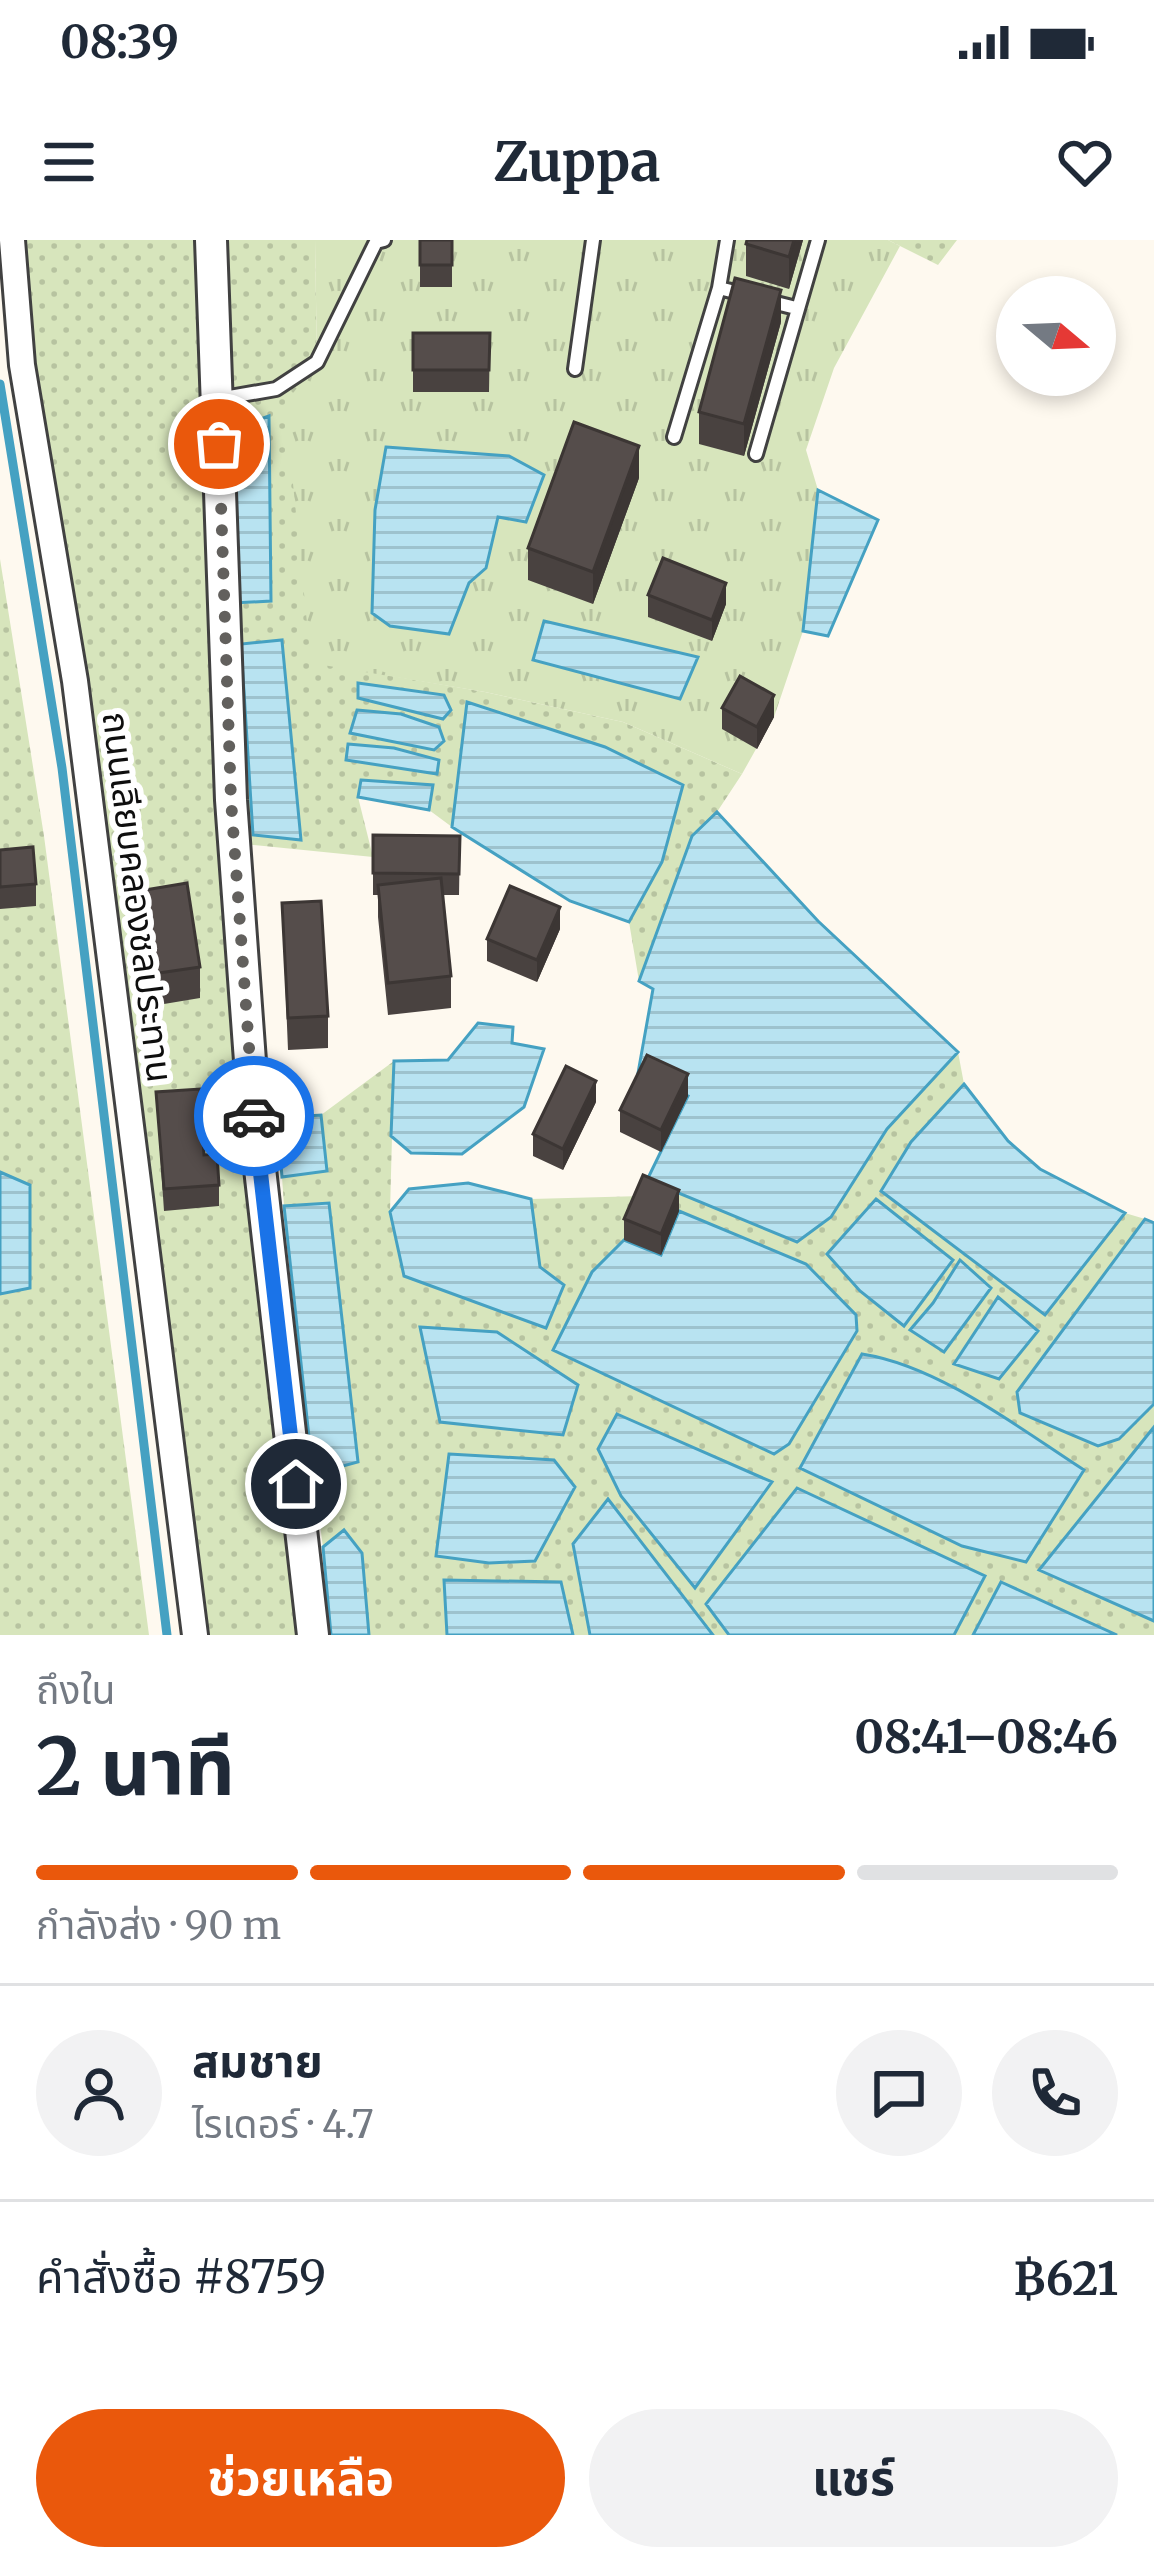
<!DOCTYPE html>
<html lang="th">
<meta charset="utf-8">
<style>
:root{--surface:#fff;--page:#f2f2f3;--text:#1f2937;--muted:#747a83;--line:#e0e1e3;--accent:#ea580c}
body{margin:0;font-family:Merriweather,"Noto Sans Thai",serif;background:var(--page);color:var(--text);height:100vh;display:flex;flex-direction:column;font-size:45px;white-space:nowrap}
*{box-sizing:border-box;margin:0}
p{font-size:39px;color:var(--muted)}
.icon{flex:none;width:66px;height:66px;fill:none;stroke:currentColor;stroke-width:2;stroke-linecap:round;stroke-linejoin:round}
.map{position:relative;height:1395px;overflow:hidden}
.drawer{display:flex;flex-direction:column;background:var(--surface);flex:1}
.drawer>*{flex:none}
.needle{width:78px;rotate:109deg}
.tools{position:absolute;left:996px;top:36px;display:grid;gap:24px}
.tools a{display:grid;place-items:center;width:120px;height:120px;border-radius:50%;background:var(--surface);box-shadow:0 6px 18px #0003;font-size:60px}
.pin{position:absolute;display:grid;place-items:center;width:102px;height:102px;color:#fff;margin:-51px;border:6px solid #fff;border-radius:50%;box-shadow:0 3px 12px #0007}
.courier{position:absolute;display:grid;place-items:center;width:120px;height:120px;margin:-60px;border:9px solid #1a73e8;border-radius:50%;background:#fff;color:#222;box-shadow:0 3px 15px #0007}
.head em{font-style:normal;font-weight:700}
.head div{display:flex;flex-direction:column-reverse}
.head{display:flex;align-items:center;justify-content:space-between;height:204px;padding:0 36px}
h1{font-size:78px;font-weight:700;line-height:90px}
.bar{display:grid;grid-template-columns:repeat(4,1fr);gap:18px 12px;align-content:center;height:144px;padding:0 36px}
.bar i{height:15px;border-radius:9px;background:var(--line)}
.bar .on{background:var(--accent)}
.bar p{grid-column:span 4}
.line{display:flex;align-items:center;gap:30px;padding:0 36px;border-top:3px solid var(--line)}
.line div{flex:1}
.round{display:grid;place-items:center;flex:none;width:126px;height:126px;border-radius:63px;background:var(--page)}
.button{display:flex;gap:24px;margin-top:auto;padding:24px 36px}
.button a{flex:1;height:138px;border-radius:72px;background:var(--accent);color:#fff;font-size:48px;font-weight:700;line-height:138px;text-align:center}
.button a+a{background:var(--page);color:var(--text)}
.status{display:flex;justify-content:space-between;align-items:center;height:84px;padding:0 60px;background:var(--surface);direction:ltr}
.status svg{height:33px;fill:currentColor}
header{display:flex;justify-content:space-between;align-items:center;height:156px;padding:0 36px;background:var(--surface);font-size:54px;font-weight:700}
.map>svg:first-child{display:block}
</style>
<div class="status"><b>08:39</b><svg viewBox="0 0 49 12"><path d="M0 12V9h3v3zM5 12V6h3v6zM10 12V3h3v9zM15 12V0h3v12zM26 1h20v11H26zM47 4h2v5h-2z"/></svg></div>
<header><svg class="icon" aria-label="menu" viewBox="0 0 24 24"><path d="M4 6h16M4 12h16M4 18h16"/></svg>Zuppa<svg class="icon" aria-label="heart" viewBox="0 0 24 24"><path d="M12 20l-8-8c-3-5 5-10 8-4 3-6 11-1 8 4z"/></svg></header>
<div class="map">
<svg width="1154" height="1395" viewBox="0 0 1154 1395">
<defs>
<pattern id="grass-dots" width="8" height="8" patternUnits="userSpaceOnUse" patternTransform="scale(3)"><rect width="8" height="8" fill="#d7e5bc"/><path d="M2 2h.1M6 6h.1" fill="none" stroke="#b7c3a0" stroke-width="1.8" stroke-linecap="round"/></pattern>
<pattern id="park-tufts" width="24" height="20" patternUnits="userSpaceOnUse" patternTransform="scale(3)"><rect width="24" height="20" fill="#d7e5bc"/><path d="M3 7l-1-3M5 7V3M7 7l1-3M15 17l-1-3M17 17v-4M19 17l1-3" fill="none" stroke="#b7c3a0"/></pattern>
<pattern id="water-rules" width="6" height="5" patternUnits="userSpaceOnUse" patternTransform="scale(3)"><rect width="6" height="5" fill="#b8e3f1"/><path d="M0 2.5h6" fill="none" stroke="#9dc2cd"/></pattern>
</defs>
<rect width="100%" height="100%" fill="#fef9ef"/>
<path fill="url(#grass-dots)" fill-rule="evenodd" d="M12,0H315L317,122L311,422L485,452L623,482L742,534L717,572L692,596L639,741L629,682L662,622L605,507L468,462L452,587L429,570L433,545L361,540L358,557L373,617L235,603L307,1395H192ZM269,177L271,361H270L225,193Z
M888,0H957L938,25Z
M0,319L44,596L149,1395H0Z
M958,812L964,844L911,902L1045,1075L1125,973L1145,979L1017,1152L1119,1199L1154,1164V1187L1039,1330L1154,1381V1395H1117L1002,1342L973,1395H954L984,1337L707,1364L729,1395H713L608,1260L574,1304L590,1395H573L561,1342L445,1340L447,1395H369L362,1313L344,1291L323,1307L313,1234L358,1222L328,963L284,966L282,937L327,931L321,875L394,821L390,972L540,1027L531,959L642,956L647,940L831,977L887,889ZM642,957L857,1091L789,1204L774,1214L615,1007L624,1000ZM933,1063L944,1112L910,1090ZM449,1215L555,1220L575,1247Z"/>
<path fill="url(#park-tufts)" d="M315,0H888L900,6L834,128L806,210L818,250L803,391L774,477L742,534L623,482L485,452L311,423L285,164L317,121Z"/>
<path fill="url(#water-rules)" stroke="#45a1c2" stroke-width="3" d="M269,176L271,361L234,363L225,192Z
M386,207L509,216L544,235L526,282L498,277L486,328L469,343L449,394L390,386L372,373L375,270Z
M818,250L878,280L828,396L803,391Z
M544,381L698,417L680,459L533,420Z
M282,400V401L301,600L253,595L241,404Z
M358,443L444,455L451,470L443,479L358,458Z
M467,462L605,507L683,545L662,622L629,682L570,661L452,587Z
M357,470L401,474L439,487L444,501L434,510L350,493Z
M348,504L394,508L439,520L437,534L346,520Z
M361,540L433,545L429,570L358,557Z
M717,572L818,681L958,812L887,889L831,977L797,1002L647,940L688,856L638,833L653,749L639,741L692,596Z
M478,783L513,787L512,803L544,809L524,867L462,914L411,913L391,896L394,821L448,820Z
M964,844L1008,901L1040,929L1125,973L1045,1075L881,951L911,902Z
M321,875L327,931L282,937L277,878Z
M0,932L30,945V1048L0,1054Z
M468,943L531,959L540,1027L564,1045L546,1088L404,1036L390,972L409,949Z
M876,959L953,1020L904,1086L860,1051L827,1014Z
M329,963L358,1222L313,1234L284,966Z
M679,971L806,1024L856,1075L857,1091L789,1204L774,1214L553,1110L592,1032L624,1000L661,1015Z
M1145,979L1154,983V1164L1119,1199L1098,1206L1020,1173L1017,1152Z
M960,1020L991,1048L944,1112L910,1090L933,1063Z
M998,1057L1038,1091L999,1139L954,1124Z
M420,1087L497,1092L578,1145L563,1195L440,1182Z
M862,1114C939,1126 1019,1188 1084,1230L1026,1322L962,1306L800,1228Z
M617,1174L772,1242L695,1348L621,1256L598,1209Z
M1154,1187V1381L1039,1330Z
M449,1214L554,1220L575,1247L535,1321L489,1323L436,1316Z
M797,1248L985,1336L954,1395H729L706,1364Z
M608,1259L713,1395H590L573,1304Z
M344,1290L362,1313L369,1395H331L323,1307Z
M444,1340L561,1342L573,1395H447Z
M1001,1342L1117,1395H973Z"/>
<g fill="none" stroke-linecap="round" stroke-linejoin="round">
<path stroke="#45a1c2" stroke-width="9" d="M0,144L62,528L167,1395"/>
<defs>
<path id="service" d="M719,48L727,0
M768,61L796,68
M575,129L593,0
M218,159L276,149L317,122L376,2L384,0
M674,197L719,48L743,54
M756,214L818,0"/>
<path id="minor" d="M12,0L22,125L75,441L195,1395"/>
<path id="tertiary" d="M211,0L231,560L254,876L313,1395"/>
</defs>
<use href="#service" stroke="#414141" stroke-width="18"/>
<use href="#minor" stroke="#414141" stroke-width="30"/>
<use href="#tertiary" stroke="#414141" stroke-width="36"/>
<use href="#service" stroke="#fff" stroke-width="12"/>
<use href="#minor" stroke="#fff" stroke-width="24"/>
<use href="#tertiary" stroke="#fff" stroke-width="30"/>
</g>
<path fill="#494240" d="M420,0H452V47H420Z
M803,0L789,49L746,36V4Z
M781,82L744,216L699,204V172Z
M413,93H490L489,152H413Z
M639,238L593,364L528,340V308Z
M648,355L726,364L712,401L648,377Z
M722,468L774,477L757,509L722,489Z
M373,595L460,596L459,655H443L451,736V768L388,775L378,677V655H373Z
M0,610L36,644V666L0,669Z
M139,651L200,727V758L152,766L139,682Z
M282,663L328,776V808L288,810Z
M560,689L537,742L487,721V699Z
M156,852L204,915L219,945V966L164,971Z
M688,856L661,912L620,892V870Z
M596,862L563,930L533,916V894Z
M679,971L661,1015L624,1000V979Z"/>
<path fill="#3c3634" d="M794,0H803L789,49V17Z
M781,50V82L744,216V184Z
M639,206V238L593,364V332Z
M726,343V364L712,401V380Z
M774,455V477L757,509V487Z
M560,667V689L537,742V720Z
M688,834V856L661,912V890Z
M596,841V862L563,930V909Z
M679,950V971L661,1015V994Z"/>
<path fill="#554d4b" stroke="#3c3634" stroke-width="3" d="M420,0H452V25H420Z
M747,0H794L789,17L746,4Z
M735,38L781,50L744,184L699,172Z
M413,93H490L489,130H413Z
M574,182L639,206L593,332L528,308Z
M663,318L726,343L712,380L648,355Z
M740,436L774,455L757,487L722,468Z
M373,595L460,596L459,634L373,633Z
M33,607L36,644L0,647V610Z
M441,638L451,736L388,743L378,645Z
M187,643L200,727L152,734L139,651Z
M510,646L560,667L537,720L487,699Z
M321,661L328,776L288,778L282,663Z
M647,815L688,834L661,890L620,870Z
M566,826L596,841L563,909L533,894Z
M200,849L204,915L217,914L219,945L164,949L156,852Z
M643,935L679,950L661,994L624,979Z"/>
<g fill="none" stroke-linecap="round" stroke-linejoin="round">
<path stroke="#62605d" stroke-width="12" stroke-dasharray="0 21.6" d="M219,204L231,560L254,876"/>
<path stroke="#1a73e8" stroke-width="15" d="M254,876L296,1244"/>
</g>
<g text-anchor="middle" stroke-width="12" stroke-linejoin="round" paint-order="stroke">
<g font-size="36" fill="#0e0e0e" stroke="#fff">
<text transform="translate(138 657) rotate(83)" y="13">ถนนเลียบคลองชลประทาน</text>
</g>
</g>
</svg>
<div class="tools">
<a><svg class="needle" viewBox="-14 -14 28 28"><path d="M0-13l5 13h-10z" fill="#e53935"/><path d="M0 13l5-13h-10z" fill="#747a83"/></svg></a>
</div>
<div class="pin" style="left:219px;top:204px;background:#ea580c"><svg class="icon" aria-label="bag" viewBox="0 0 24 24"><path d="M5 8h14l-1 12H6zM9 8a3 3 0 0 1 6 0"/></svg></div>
<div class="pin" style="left:296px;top:1244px;background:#1f2937"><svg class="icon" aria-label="home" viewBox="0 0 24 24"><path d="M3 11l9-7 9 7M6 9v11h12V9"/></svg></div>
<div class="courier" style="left:254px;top:876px"><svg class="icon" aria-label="car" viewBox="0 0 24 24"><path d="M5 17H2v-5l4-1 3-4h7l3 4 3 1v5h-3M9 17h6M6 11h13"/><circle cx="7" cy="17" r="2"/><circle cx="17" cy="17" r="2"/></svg></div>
</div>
<section class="drawer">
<div class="head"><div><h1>2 นาที</h1><p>ถึงใน</p></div><em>08:41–08:46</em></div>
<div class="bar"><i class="on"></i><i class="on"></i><i class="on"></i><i></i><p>กำลังส่ง · 90 m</p></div>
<div class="line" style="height:216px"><a class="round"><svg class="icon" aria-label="person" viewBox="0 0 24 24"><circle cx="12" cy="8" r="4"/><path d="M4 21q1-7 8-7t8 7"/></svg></a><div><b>สมชาย</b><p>ไรเดอร์ · 4.7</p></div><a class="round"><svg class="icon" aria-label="chat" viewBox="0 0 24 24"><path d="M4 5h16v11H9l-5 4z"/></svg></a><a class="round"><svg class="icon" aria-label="phone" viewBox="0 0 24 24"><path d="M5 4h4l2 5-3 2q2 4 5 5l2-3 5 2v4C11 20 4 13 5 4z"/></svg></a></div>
<div class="line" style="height:156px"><div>คำสั่งซื้อ #8759</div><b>฿621</b></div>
<div class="button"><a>ช่วยเหลือ</a><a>แชร์</a></div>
</section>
